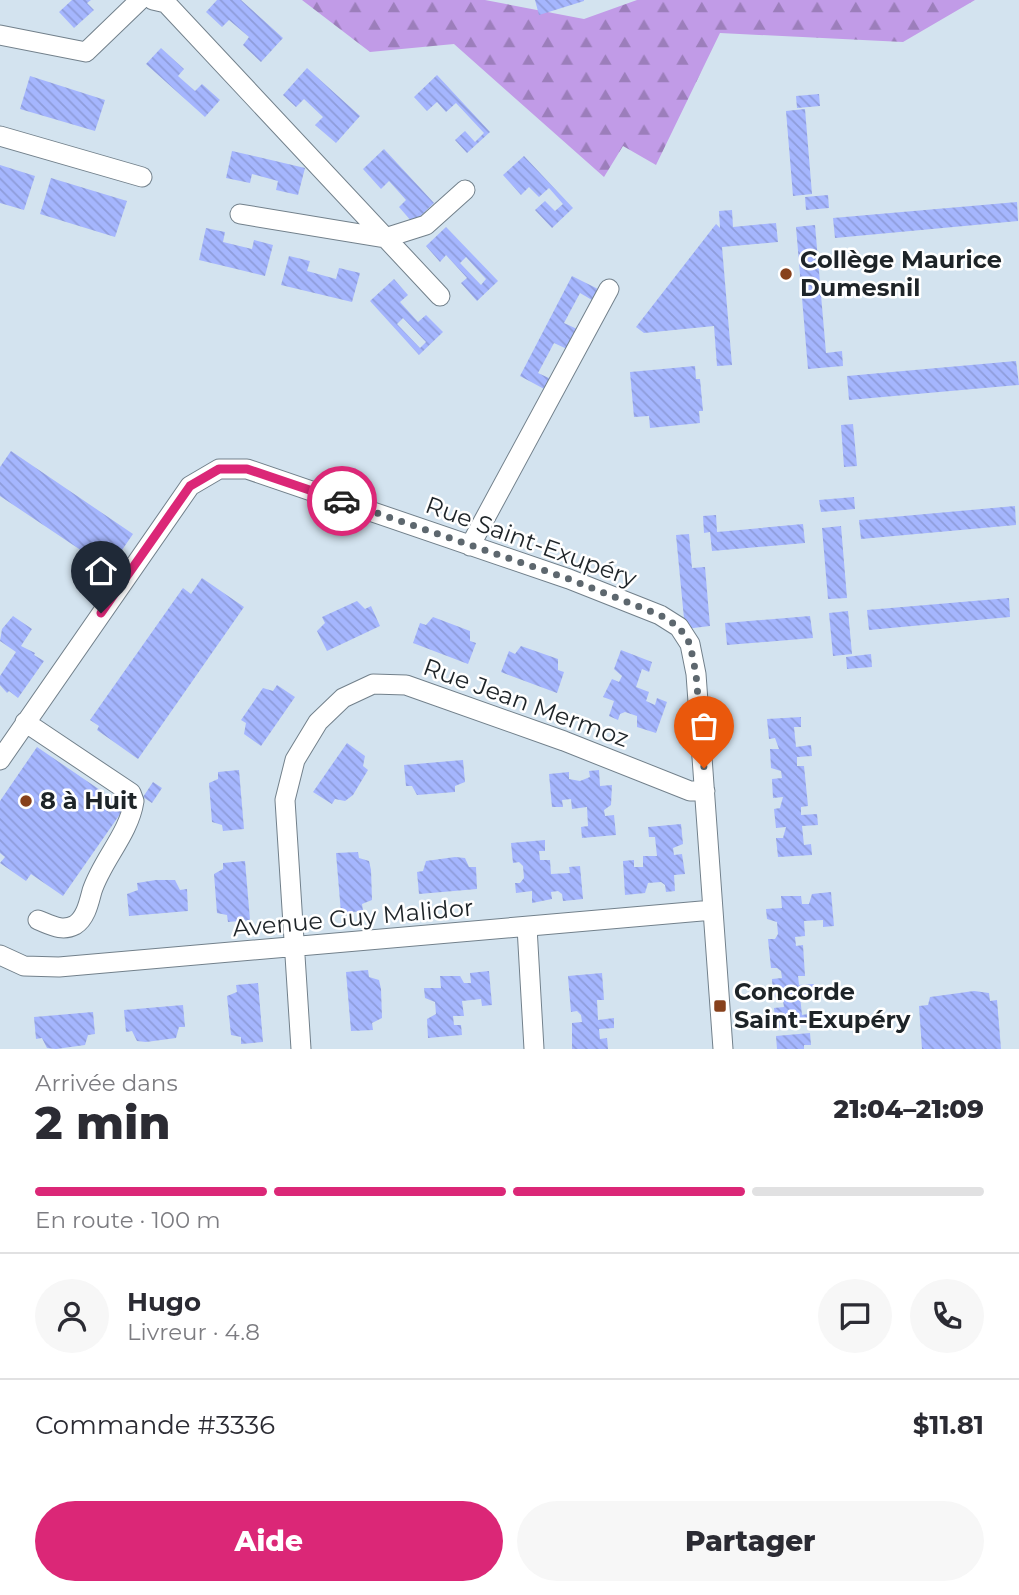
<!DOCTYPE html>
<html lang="fr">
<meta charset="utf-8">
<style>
:root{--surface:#fff;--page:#f7f7f7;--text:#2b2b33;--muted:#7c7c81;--line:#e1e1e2;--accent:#db2777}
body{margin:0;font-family:Montserrat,sans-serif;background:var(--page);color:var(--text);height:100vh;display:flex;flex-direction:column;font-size:26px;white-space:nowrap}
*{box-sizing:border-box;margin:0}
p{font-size:23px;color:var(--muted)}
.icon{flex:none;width:38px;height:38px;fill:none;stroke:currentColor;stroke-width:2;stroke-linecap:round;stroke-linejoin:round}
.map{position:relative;height:1049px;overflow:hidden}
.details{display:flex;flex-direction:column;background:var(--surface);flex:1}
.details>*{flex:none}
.pin{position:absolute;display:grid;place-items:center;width:60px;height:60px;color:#fff;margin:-72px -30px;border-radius:50% 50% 50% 0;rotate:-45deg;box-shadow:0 0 7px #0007}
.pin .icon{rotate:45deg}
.courier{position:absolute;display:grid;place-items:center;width:70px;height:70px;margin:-35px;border:5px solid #db2777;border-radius:50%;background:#fff;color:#222;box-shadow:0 2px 9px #0007}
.summary em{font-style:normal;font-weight:800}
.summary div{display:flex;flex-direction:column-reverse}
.summary{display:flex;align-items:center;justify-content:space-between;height:119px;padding:0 35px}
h1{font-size:46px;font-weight:800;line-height:52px}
.bar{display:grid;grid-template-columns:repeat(4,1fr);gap:10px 7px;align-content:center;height:84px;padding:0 35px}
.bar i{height:9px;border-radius:5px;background:var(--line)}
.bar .selected{background:var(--accent)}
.bar p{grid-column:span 4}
.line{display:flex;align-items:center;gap:18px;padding:0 35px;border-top:2px solid var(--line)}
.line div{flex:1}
.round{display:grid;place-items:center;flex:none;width:74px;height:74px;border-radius:37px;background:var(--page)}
.cta{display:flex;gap:14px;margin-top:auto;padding:14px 35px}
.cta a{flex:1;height:80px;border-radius:42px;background:var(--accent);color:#fff;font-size:28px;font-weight:800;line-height:80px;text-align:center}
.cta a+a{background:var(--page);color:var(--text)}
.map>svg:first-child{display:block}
</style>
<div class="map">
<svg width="1019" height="1049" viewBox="0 0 1019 1049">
<defs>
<pattern id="forest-firs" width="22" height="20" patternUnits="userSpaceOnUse" patternTransform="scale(1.75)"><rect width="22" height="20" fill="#c19be7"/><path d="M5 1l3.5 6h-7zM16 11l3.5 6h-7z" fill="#9c7ebb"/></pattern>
<pattern id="building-back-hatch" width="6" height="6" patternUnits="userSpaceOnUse" patternTransform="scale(1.75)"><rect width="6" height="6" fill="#a5b6fe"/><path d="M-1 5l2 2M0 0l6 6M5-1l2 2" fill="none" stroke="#8e9cda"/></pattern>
</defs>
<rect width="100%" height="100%" fill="#d3e3ef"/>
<path fill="url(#forest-firs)" d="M302,0H485L584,19L637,0H975L903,42L720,33L656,165L623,146L604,177L454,44L370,52Z"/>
<path fill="url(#building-back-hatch)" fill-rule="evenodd" d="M72,0H91L87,3L94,10L74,28L59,12Z
M217,0H241L283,38L261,62L243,45L249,37L229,20L222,27L206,12Z
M535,0H584V1L539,15Z
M161,48L184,69L178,76L195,91L202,84L220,100L205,117L146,64Z
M307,68L360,116L336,143L315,125L323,117L304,99L296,107L283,95Z
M437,75L490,132L467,153L455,140L465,131L475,142L484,133L456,103L446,112L437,102L427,111L414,97Z
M30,76L105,100L95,131L20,109Z
M819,94L820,106L797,108L796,96Z
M805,109L812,194L793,196L786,111Z
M384,149L434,203L413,223L399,207L406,200L389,181L381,189L363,169Z
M232,151L305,168L298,195L276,190L278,181L252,174L250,183L226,178Z
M524,156L573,208L552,228L535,210L545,201L555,211L563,204L549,188L539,197L529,187L521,195L503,175Z
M0,165L35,176L24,210L0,203Z
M51,178L127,201L115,237L40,214Z
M828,195L829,208L806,210L805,197Z
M1017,202L1018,221L835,238L833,218Z
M732,210L733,227L776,223L778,242L722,247L732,365L717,366L714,326L644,333L636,327L716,224L720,228L719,211Z
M815,225L826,353L842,351L843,366L808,369L796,227Z
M446,227L498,281L477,301L461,283L467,278L446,255L440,262L426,246ZM466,257L486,279L481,285L460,263Z
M206,228L225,232L223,242L252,249L254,240L273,245L265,276L199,260Z
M289,256L310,261L307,271L336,279L339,268L360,273L352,302L281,285Z
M572,276L598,289L592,300L580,293L564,323L577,329L567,349L554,343L538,373L551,379L546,390L520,376Z
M394,279L408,295L400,302L418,322L426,315L443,332L419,355L370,301ZM403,318L426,342L420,348L397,324Z
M1016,361L1019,385L849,400L847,376Z
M695,366L696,379H700L703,411H699L700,423L650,428L649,416L634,417L630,372Z
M853,424L857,466L844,467L841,425Z
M11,451L133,534L109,569L0,496V467Z
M854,497L855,509L821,512L819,500Z
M1015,506L1016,525L861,539L859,520Z
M716,515L717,532L803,524L805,543L712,551L710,532L704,533L703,516Z
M841,526L847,598L828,599L822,528Z
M689,534L692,568L705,567L710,626L685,629L676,535Z
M202,578L244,607L138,759L97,730L99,726L90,720L183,588L191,594Z
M1009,598L1010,617L869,630L867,610Z
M357,601L365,609L371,606L380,626L327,651L317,631L325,623L322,617Z
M848,611L852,654L833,656L829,613Z
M13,616L32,629L21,646L35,653L34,655L44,661L18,698L9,691L7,693L0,685V676L16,652L0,641L2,629Z
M810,616L813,638L727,645L725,623Z
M433,617L470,631V641L476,643L468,664L413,643L420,623L426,625Z
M521,646L558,659V670L564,672L557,693L501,672L509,651L515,654Z
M621,650L652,662L649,672L642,669L636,687L649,692L646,701L655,705L657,698L667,702L656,733L637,727V716L625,712L620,714L618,720L609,716L614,701L603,697L612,679L619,682L622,676L614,669Z
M871,654L872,667L847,669L846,657Z
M277,685L295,697L261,746L244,734L246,723L241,720L263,688L273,691Z
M801,717V727H794L796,747L811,745L812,756L797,757V766H804L808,806L801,807V815L817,814L818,825L802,826L804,845L811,844L812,855L778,857L776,838H783L786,827L776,828L774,809L780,808L783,797L773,798L772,779L782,778L781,771L771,768L770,749H779L775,738L769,739L767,719Z
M347,743L365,756L363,766L368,770L353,795L345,801L335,799L332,804L313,792Z
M37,747L125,807L63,896L31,874L26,881L0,863L5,857L0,853V801Z
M463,760L465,782L455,786V792L417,795L412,786H406L404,765Z
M239,770L244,829L223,831L222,825L212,822L209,783L218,779V772Z
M599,770L600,786L612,785L611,805L604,810L605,816L614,815L616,835L582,838L581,827L588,826L587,807L572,809L571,799L562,800L563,807H552L549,774L569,772V779L580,781L590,777L589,771Z
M153,782L162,788L152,803L143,797Z
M681,824L683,844L673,848L674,855L682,854L685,874L674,875L675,891L666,892L665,885L661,882L648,883L645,893L625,895L623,861L634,860V867H643V856H657L655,837H649L648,827Z
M545,840V851H539L540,860H550L551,874L570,873L569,867L580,866L583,899L563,901L562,894L558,891L551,892L552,899L532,903V891L516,893L515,883H520L524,878L523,866L519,862L513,863L511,843Z
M358,852L359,858L369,861L371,870L372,900L362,904L363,911L341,913L336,853Z
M455,857L465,858L469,867H476L477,889L419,894L417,872L423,871L426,861Z
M245,861L250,920L228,922L227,915L217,913L214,874L223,869V863Z
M156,880H175L180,890L187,889L188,911L129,916L127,894L138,890L137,883Z
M831,892L834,926L823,927V920L804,921L805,936L795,937L796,946L803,945L805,976H798L799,985L814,984L815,995L800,996L802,1015L808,1014L809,1025L776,1028L774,1008L784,1007L783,1001L780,997L773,998L772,979L782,978L781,971L777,968H771L768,939H775L778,934L777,922L767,919L766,909L782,908L781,896H801L802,904H809L812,894Z
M368,970L369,977L379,980L381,989L382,1018L372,1023L373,1030L351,1031L346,972Z
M489,971L492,1005L482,1006L481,999L462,1001L464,1016H453L454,1025H461L462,1035L428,1038L427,1019L436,1014L435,1002L425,998L424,988H441L440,976H460L464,983H471L470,973Z
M602,973L604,1000H597L598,1020L614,1018V1028L599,1029L600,1039L607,1038L608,1049H572V1023L582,1022L581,1015L577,1011L571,1012L568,976Z
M258,983L263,1042L241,1044V1037L231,1035L227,996L237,992L236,985Z
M974,991L989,993L990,1001L997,1000L1001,1049H922L919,1006L928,1005L930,997Z
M183,1005L185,1027H179L176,1038L146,1042L137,1041L132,1031L126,1032L124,1010Z
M93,1012L95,1034L88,1035L85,1045L56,1049L47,1048L42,1038L36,1039L34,1017Z
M810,1033L811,1045H804V1049H777L776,1036Z"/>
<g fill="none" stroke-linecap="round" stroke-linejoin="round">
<defs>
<path id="minor" d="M153,0L166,3L440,296
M0,35L86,52L140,0
M0,136L142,177
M240,214L385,238L426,225L465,190
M470,546L609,289
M25,722L131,793L134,801C129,834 102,860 92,891C89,902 86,918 75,925C62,932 51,925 38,920
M0,760L190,486L219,469H247L569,579L660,615L679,627L690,644L696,674L723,1049
M527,927L534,1049
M0,955L24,966L59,967L713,910
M301,1049L285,800L295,760L318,722L343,698L373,684L406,685L564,741L690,791H705"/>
</defs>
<use href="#minor" stroke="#72808b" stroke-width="21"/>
<use href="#minor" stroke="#fff" stroke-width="19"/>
</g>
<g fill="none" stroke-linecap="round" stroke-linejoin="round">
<path stroke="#5d676e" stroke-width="7" stroke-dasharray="0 12.6" d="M342,501L569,579L660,615L679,627L690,644L696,674L704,768"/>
<path stroke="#db2777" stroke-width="9" d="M101,613L190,486L219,469H247L342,501"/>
</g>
<g fill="#87411c" stroke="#fff" stroke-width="2.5">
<circle cx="786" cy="274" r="7"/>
<circle cx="26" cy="801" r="7"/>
<rect x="713" y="999" width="14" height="14" rx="3.5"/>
</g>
<g text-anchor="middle" stroke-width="5" stroke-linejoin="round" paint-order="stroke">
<g font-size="24" font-weight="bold" fill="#1e2428" stroke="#fff" text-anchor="start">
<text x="800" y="268">Collège Maurice<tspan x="800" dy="28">Dumesnil</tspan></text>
<text x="40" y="809">8 à Huit</text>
<text x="734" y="1000">Concorde<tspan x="734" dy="28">Saint-Exupéry</tspan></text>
</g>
<g font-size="24" fill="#1e2428" stroke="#fff">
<text transform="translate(531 542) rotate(20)" y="8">Rue Saint-Exupéry</text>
<text transform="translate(526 703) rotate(20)" y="8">Rue Jean Mermoz</text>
<text transform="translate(353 918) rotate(-5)" y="8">Avenue Guy Malidor</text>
</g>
</g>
</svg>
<div class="pin" style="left:704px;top:768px;background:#ea580c"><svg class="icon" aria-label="bag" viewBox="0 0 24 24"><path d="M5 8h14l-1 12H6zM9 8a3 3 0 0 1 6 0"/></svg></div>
<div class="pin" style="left:101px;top:613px;background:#1f2937"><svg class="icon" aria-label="home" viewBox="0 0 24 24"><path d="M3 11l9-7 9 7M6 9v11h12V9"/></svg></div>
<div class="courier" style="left:342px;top:501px"><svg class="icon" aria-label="car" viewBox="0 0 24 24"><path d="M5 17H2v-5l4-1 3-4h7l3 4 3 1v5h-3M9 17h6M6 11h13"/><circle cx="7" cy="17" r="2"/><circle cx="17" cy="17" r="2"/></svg></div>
</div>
<section class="details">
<div class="summary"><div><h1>2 min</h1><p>Arrivée dans</p></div><em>21:04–21:09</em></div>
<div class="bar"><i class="selected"></i><i class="selected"></i><i class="selected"></i><i></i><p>En route · 100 m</p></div>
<div class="line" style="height:126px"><a class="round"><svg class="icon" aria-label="person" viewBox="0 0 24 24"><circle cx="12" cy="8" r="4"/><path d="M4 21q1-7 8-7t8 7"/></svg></a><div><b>Hugo</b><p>Livreur · 4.8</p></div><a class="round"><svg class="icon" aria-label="chat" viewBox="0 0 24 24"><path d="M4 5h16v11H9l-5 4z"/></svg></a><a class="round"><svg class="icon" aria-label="phone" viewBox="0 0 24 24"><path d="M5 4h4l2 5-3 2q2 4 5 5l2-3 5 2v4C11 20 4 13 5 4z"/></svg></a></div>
<div class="line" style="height:91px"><div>Commande #3336</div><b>$11.81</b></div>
<div class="cta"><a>Aide</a><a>Partager</a></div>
</section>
